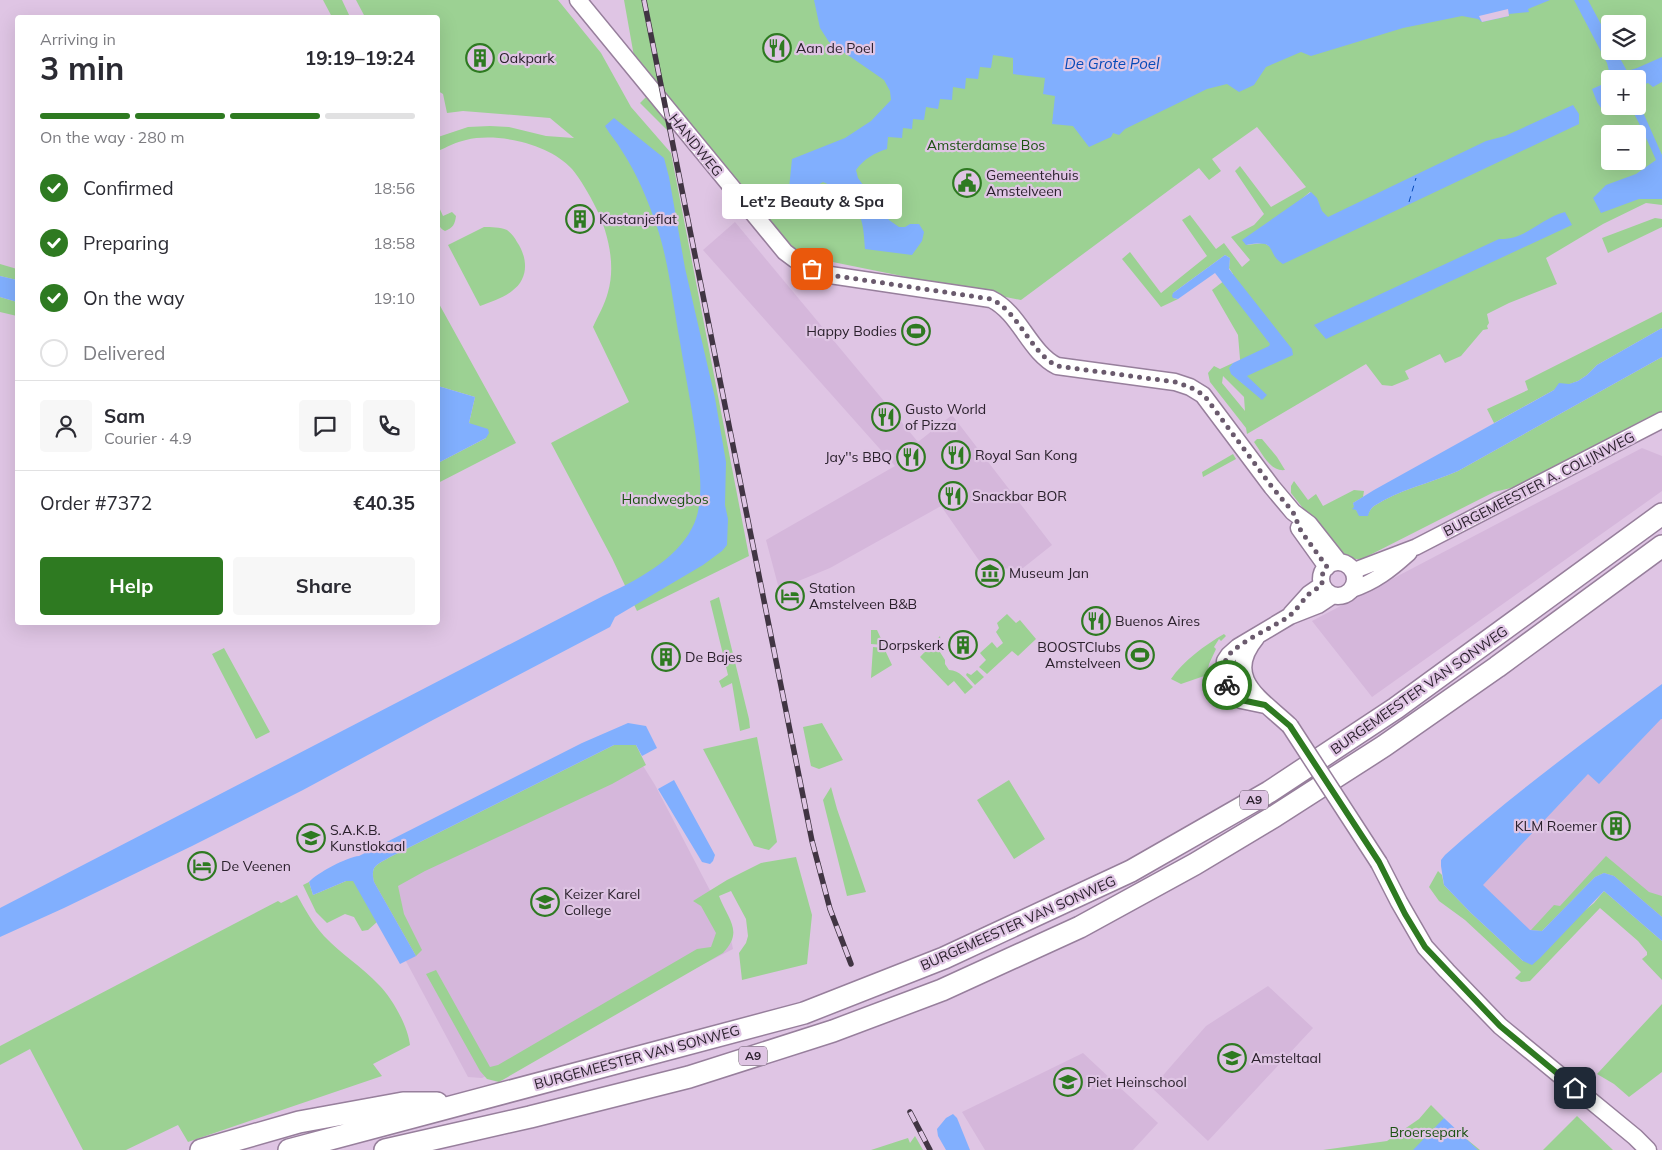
<!DOCTYPE html>
<meta charset="utf-8">
<style>
:root{--surface:#fff;--page:#f7f7f7;--text:#2b2b33;--muted:#7c7c81;--line:#e1e1e2;--accent:#2e7a21}
body{margin:0;font-family:Mulish,sans-serif;background:var(--page);color:var(--text);height:100vh;display:flex;flex-direction:column;font-size:19px;white-space:nowrap}
*{box-sizing:border-box;margin:0}
p{font-size:16px;color:var(--muted)}
.icon{flex:none;width:28px;height:28px;fill:none;stroke:currentColor;stroke-width:2;stroke-linecap:round;stroke-linejoin:round}
.map{position:relative;flex:1;overflow:hidden}
.drawer{position:absolute;left:15px;top:15px;width:425px;height:610px;display:flex;flex-direction:column;background:var(--surface);border-radius:5px;box-shadow:0 5px 20px #0002}
.drawer>*{flex:none}
.buttons{position:absolute;left:1601px;top:15px;display:grid;gap:10px}
.buttons a{display:grid;place-items:center;width:45px;height:45px;border-radius:5px;background:var(--surface);box-shadow:0 5px 20px #0002;font-size:25px}
.pin{position:absolute;display:grid;place-items:center;width:42px;height:42px;color:#fff;margin:-21px;border-radius:10px;box-shadow:0 2px 8px #0006}
.courier{position:absolute;display:grid;place-items:center;width:50px;height:50px;margin:-25px;border:4px solid #2e7a21;border-radius:50%;background:#fff;color:#222;box-shadow:0 1px 6px #0007}
.bubble{position:absolute;height:35px;border-radius:5px;background:var(--surface);box-shadow:0 5px 20px #0002;font-size:16px;font-weight:700;line-height:35px;text-align:center}
.summary em{font-style:normal;font-weight:700}
.summary div{display:flex;flex-direction:column-reverse}
.summary{display:flex;align-items:center;justify-content:space-between;height:85px;padding:0 25px}
h1{font-size:32px;font-weight:700;line-height:38px}
.bar{display:grid;grid-template-columns:repeat(4,1fr);gap:8px 5px;align-content:center;height:60px;padding:0 25px}
.bar i{height:6px;border-radius:4px;background:var(--line)}
.bar .selected{background:var(--accent)}
.bar p{grid-column:span 4}
.line{display:flex;align-items:center;gap:12px;padding:0 25px;border-top:1px solid var(--line)}
.line div{flex:1}
.round{display:grid;place-items:center;flex:none;width:52px;height:52px;border-radius:5px;background:var(--page)}
ol{padding:0 25px;list-style:none}
li{display:flex;align-items:center;gap:15px;height:55px}
li p{margin-inline-start:auto}
li .icon{padding:5px;border-radius:50%;background:var(--accent);color:#fff;stroke-width:4}
li:last-child{color:var(--muted)}
li i{width:28px;height:28px;border:2px solid var(--line);border-radius:50%}
.button{display:flex;gap:10px;margin-top:auto;padding:10px 25px}
.button a{flex:1;height:58px;border-radius:5px;background:var(--accent);color:#fff;font-size:20px;font-weight:700;line-height:58px;text-align:center}
.button a+a{background:var(--page);color:var(--text)}
.map>svg:first-child{display:block}
</style>
<div class="map">
<svg width="1662" height="1150" viewBox="0 0 1662 1150">
<rect width="100%" height="100%" fill="#dfc5e4"/>
<path fill="#d5b7db" d="M735,222L918,442L952,415L1052,545L1023,568L985,569L941,506L830,568L779,589L766,540L895,466L703,250Z
M1642,448L1662,456V491L1372,697L1312,621Z
M1662,713V929L1612,880L1528,939L1462,889L1570,773Z
M635,753L655,785L728,925L733,949L482,1078L468,1077L362,879Z
M1268,986L1313,1028L1208,1141L1152,1088L1206,1026Z
M1083,1053L1158,1123L1133,1150H985L962,1112Z"/>
<path fill="#9cd193" fill-rule="evenodd" d="M323,0H342L350,17H332Z
M356,0H558L601,53L631,107L671,153L749,556L637,611L612,558L551,443L629,402L593,327C598,316 605,304 608,292C616,265 608,232 596,208C589,194 581,180 572,169C550,144 497,132 466,140C456,142 447,147 438,151V137L468,127L490,126L509,127L546,136L574,138L550,118L463,111L447,113L443,94L438,91V18L365,17Z
M624,0H1662V205L1646,203L1603,224L1546,258L1557,284L1509,303L1487,314L1489,323L1487,326L1488,329L1483,330L1461,356L1445,363L1440,354L1405,371L1409,379L1392,386L1382,385L1366,364L1247,434L1246,428L1210,382L1208,373L1214,366L1220,369L1233,363L1230,368L1242,383L1238,335L1212,290L1233,274L1229,268L1230,258L1225,255L1173,293V298L1178,299L1161,307L1122,259L1130,252L1161,293L1207,256L1182,220L1190,215L1216,249L1224,243L1242,267L1250,260L1231,237L1254,225L1264,214L1235,171L1240,166L1271,207L1306,187L1257,127L1212,159L1221,171L1209,180L1199,168L1021,300L798,255L635,62ZM1610,24H1638V51H1610ZM1610,79H1638V106H1610ZM1610,134H1638V161H1610ZM1310,192L1318,201L1319,207L1269,246L1264,243L1246,245ZM1223,376L1244,397L1245,411L1222,383Z
M647,96L666,118L668,131L640,103Z
M438,205L443,216L452,212L456,216C455,224 453,228 445,231C435,226 437,215 438,205Z
M1655,218L1662,219V227L1608,253L1602,238Z
M484,227C491,227 500,227 507,230C511,233 515,238 517,242C528,258 529,279 512,291C503,298 490,302 480,306L448,245Z
M0,264L17,269V280L0,276Z
M0,297L17,302V316L0,312Z
M438,302L516,443L438,483V463L486,438L469,423L475,397L438,386Z
M1662,312V328L1597,365L1587,375L1578,381L1554,390L1494,423L1487,409L1528,390L1525,381Z
M1662,357V411L1515,487L1494,492L1362,559H1347L1340,555L1291,493V486L1294,481L1308,500L1316,494L1323,506L1354,490L1364,491L1363,497L1353,503L1356,510L1367,516C1369,512 1371,508 1374,506C1398,490 1431,483 1458,471Z
M1257,439H1262L1277,457L1285,470C1270,472 1262,453 1254,442Z
M1233,454L1236,459L1203,477L1202,472Z
M719,597L749,719L750,728L740,731L732,683L722,688L719,681L728,675L710,601Z
M1007,614L1016,623L1020,620L1036,639L1018,656L1012,651L987,674L979,667L986,660L980,653L992,642L997,648L1003,643L996,632L999,628L997,623Z
M871,630H877L884,645L871,644Z
M1224,634L1226,636L1221,641L1219,639L1214,647L1216,649L1209,664L1207,675L1181,684L1171,679C1183,661 1205,645 1224,634Z
M940,636L941,644L938,649L945,660V664L949,670C960,670 966,680 973,687L965,694L954,681L948,686L920,657Z
M873,647L884,648L892,665L871,678Z
M224,648L270,732L256,739L212,654Z
M977,670L984,677L975,685L966,675L967,673L971,675Z
M822,723L843,760L819,769L811,766L803,727Z
M757,737L777,842L769,850L754,846L703,749Z
M614,745H636L646,765L612,784L425,871L398,886L404,914L422,950L416,956L374,882C370,865 377,865 390,857Z
M1009,780L1045,839L1014,859L977,800Z
M831,787L837,809L866,892L847,896L823,800Z
M1606,856L1649,892L1662,896V917L1614,876L1604,873L1595,877L1542,931L1531,930L1554,905L1560,906Z
M796,857L812,915L807,964L742,980L739,953L746,943L748,936L746,919L731,891L719,896C728,920 744,931 723,953L499,1082L487,1079L480,1071L426,974L436,970L490,1067L498,1065L697,949L711,947L716,933L701,906L693,901L727,880L761,863Z
M1438,871L1442,875L1444,885L1471,913L1523,961L1594,903L1604,891L1662,941V980L1642,959L1647,955V952L1638,941L1600,908L1530,981L1521,982L1515,978L1521,972L1465,920L1439,901L1429,887Z
M346,881H354L377,922L368,930L362,931L354,917L345,914L327,923L316,912L303,885L309,882L313,895Z
M297,895C305,909 313,924 324,936C341,954 362,967 379,985C392,998 408,1026 410,1045L373,1064L382,1076L188,1142L178,1125L126,1150H83L30,1049L0,1065V1046L278,901L281,903Z
M1662,1004V1072L1629,1097L1614,1084L1597,1074Z
M1431,1105L1444,1118L1443,1120L1480,1150H1323L1387,1141L1419,1119Z
M1577,1116L1613,1150H1543Z
M915,1136L923,1150H871L908,1138L910,1143Z"/>
<path fill="#81affe" d="M814,0H1550L1528,9L1529,12L1509,14V16L1482,22L1478,19L1462,16L1403,28L1311,56L1301,52L1266,67L1254,85L1239,92L1227,84L1207,89L1125,129L1119,135L1113,133L1111,137L1089,147L1073,126L1052,124L1055,96L1043,94L1045,78L1013,74V58L993,55L991,68L980,67L978,79L966,78L965,89L953,87L952,100L940,99L938,109L926,107L924,120L913,119L912,129L903,128L902,138L888,137L887,149C874,153 864,159 856,170L858,178L889,220L899,227H905L910,224H919L924,232L922,241L912,255L865,249C864,239 864,226 860,217C855,205 835,186 823,182L800,195L789,188L792,159L845,138L871,121L891,100L890,91L884,80L829,42L820,28Z
M1574,0H1588L1610,41V51H1616L1627,71L1637,68L1662,57V82L1653,87L1648,83L1640,86V92L1638,95V79H1611L1607,63Z
M1610,81V106H1623L1605,114L1597,102L1592,89Z
M1638,101L1662,155V199H1639L1601,213L1593,198L1606,185L1636,174L1656,160L1643,131L1630,106H1638Z
M1573,105L1579,114V124L1283,264C1264,252 1280,239 1246,245L1242,240L1311,192L1317,198L1322,211L1328,217L1486,141L1505,136Z
M614,118L664,158L669,177L685,268L715,398L726,462L725,505L728,519L727,545L722,551L703,565L615,617L610,627L431,721L303,790L192,846L64,908L0,937V908L603,596C634,582 676,560 692,528C700,514 701,493 700,477C697,431 687,386 680,342C673,304 669,263 657,227C648,200 637,174 622,151C617,142 610,135 605,126Z
M1565,212L1572,225L1326,339L1314,325L1499,239C1526,240 1541,218 1565,212Z
M1225,255L1230,258L1229,269L1292,349L1293,355L1247,376L1267,395L1262,400L1231,374L1229,368L1233,363L1269,346L1270,344L1215,273L1178,299L1173,298L1172,296L1173,293Z
M0,276L17,280V302L0,297Z
M1662,328V357L1458,471C1431,483 1398,490 1374,506C1371,508 1369,512 1368,516H1359L1356,510L1352,509L1354,507L1353,503L1374,490L1554,390L1559,383L1569,384L1578,381L1587,375L1597,365Z
M438,386L475,397L469,423L488,429L489,433L486,438L438,463Z
M1662,684V719H1661L1599,784L1588,774L1483,885L1530,930L1542,931L1595,877L1604,873L1614,876L1662,917V941L1604,891L1540,958L1532,965L1523,961L1471,913L1444,885L1441,866V860L1445,855C1513,794 1588,739 1662,684Z
M628,723L646,726L657,748L642,756L636,745H614L390,857C377,865 370,865 374,882L416,956L400,964L353,881H346L313,895L309,882C317,873 347,857 359,856L582,743Z
M674,780L715,855L713,861L710,864L702,862L658,789Z
M953,1114L957,1118L970,1150H946L938,1136L937,1129L946,1118Z
M1444,1118L1478,1150H1413Z"/>
<path fill="#dfc5e4" d="M1508,9L1509,16L1482,22L1479,16Z"/>
<g fill="none" stroke-linecap="round" stroke-linejoin="round">
<path stroke="#064ab9" stroke-width="1" stroke-dasharray="6 5" stroke-linecap="butt" d="M1409,202L1416,178"/>
<defs>
<path id="tertiary" d="M1353,571L1416,547L1662,420
M1351,590C1375,582 1390,570 1409,553"/>
<path id="secondary" d="M578,0L785,252C798,263 813,270 830,275L991,299C1020,313 1029,352 1057,366L1175,382L1190,387L1203,395L1272,487L1293,512L1309,524L1339,562
M1299,528L1327,567
M1321 579a17 17 0 1 1 34 0a17 17 0 1 1-34 0Z
M1291,614L1309,594L1322,585
M1256,638C1222,679 1263,700 1290,726
M1265,705L1241,700L1233,695L1224,678L1225,661L1229,655L1238,647L1290,616L1318,605L1333,595
M1379,863L1399,902L1425,947L1447,971L1500,1026L1635,1137L1648,1150"/>
<path id="motorway" d="M201,1150L299,1122L403,1103H437
M289,1150L804,1013L944,958L1131,871L1269,792L1396,708L1662,514
M385,1150L530,1117L689,1077L833,1031L942,990L1080,927L1195,864L1275,816L1384,746L1497,667L1662,546"/>
</defs>
<use href="#tertiary" stroke="#977f9c" stroke-width="18"/>
<use href="#secondary" stroke="#977f9c" stroke-width="19"/>
<use href="#motorway" stroke="#977f9c" stroke-width="24"/>
<use href="#tertiary" stroke="#fff" stroke-width="15"/>
<use href="#secondary" stroke="#fff" stroke-width="16"/>
<use href="#motorway" stroke="#fff" stroke-width="21"/>
<defs>
<path id="rail" d="M644,0L812,841L830,909L851,964
M910,1112L930,1150"/>
</defs>
<use href="#rail" stroke="#413543" stroke-width="5.5"/>
<use href="#rail" stroke="#dfc5e4" stroke-width="4" stroke-dasharray="11" stroke-linecap="butt"/>
<defs>
<path id="secondary-bridge" d="M1290,726L1379,863"/>
</defs>
<use href="#secondary-bridge" stroke="#977f9c" stroke-width="19" stroke-linecap="butt"/>
<use href="#secondary-bridge" stroke="#fff" stroke-width="16"/>
</g>
<g fill="none" stroke-linecap="round" stroke-linejoin="round">
<path stroke="#6a5a6d" stroke-width="5" stroke-dasharray="0 9" d="M812,269L830,275L991,299C1020,313 1029,351 1057,366L1175,382L1190,387L1204,395L1272,487L1293,512L1301,531L1327,567L1322,575V585C1318,588 1313,591 1309,594C1302,601 1296,611 1288,617C1273,627 1238,643 1229,655C1222,663 1223,676 1227,685"/>
<path stroke="#2e7a21" stroke-width="6" d="M1227,685L1233,695L1241,700L1265,705L1290,726L1379,862L1405,914L1425,947L1500,1026L1575,1088"/>
</g>
<defs>
<symbol id="restaurant-ring" viewBox="-11 -11 22 22"><circle r="9.5" fill="#dfc5e4" stroke="#2e7a21" stroke-width="1.5"/><path d="M-5-6h1v4h1v-4h1v4h1v-4h1v5L-1.5 .5V6h-2V.5L-5-1ZM5-6V6H3V1.5H1.5Q1.5-4 5-6Z" fill="#2e7a21"/></symbol>
<symbol id="building-ring" viewBox="-11 -11 22 22"><circle r="9.5" fill="#dfc5e4" stroke="#2e7a21" stroke-width="1.5"/><path d="M-4-6H4V6H1V3H-1V6H-4ZM-2.5-4.3h1.7v1.8h-1.7ZM.8-4.3h1.7v1.8H.8ZM-2.5-1h1.7V.8h-1.7ZM.8-1h1.7V.8H.8Z" fill="#2e7a21"/></symbol>
<symbol id="civic-ring" viewBox="-11 -11 22 22"><circle r="9.5" fill="#dfc5e4" stroke="#2e7a21" stroke-width="1.5"/><path d="M-.6-6.5H3V-4.5H.6V-3L4-1V1h2V6H-6V1h2V-1L-.6-3ZM-1.2 2.5V6h2.4V2.5Z" fill="#2e7a21"/></symbol>
<symbol id="stadium-ring" viewBox="-11 -11 22 22"><circle r="9.5" fill="#dfc5e4" stroke="#2e7a21" stroke-width="1.5"/><path d="M0-5a6.5 5 0 1 0 0 10a6.5 5 0 1 0 0-10ZM-3.5-1.8h7v3.6h-7Z" fill="#2e7a21"/></symbol>
<symbol id="museum-ring" viewBox="-11 -11 22 22"><circle r="9.5" fill="#dfc5e4" stroke="#2e7a21" stroke-width="1.5"/><path d="M0-6L6-3V-2H-6V-3ZM-5-1h2V3h-2ZM-1-1h2V3h-2ZM3-1h2V3H3ZM-6 4H6V6H-6Z" fill="#2e7a21"/></symbol>
<symbol id="hotel-ring" viewBox="-11 -11 22 22"><circle r="9.5" fill="#dfc5e4" stroke="#2e7a21" stroke-width="1.5"/><path d="M-6-4.5h1.5V1H6V5H4.5V3h-9V5H-6ZM-4 0a1.8 1.8 0 1 1 3.6 0ZM.5 0V-2.5h3Q6-2.5 6 0Z" fill="#2e7a21"/></symbol>
<symbol id="school-ring" viewBox="-11 -11 22 22"><circle r="9.5" fill="#dfc5e4" stroke="#2e7a21" stroke-width="1.5"/><path d="M0-5L7-2L0 1L-7-2ZM-4 1L0 2.5L4 1V4Q0 6-4 4Z" fill="#2e7a21"/></symbol>
</defs>
<g fill-rule="evenodd">
<use href="#restaurant-ring" x="761" y="32" width="32" height="32"/>
<use href="#building-ring" x="464" y="42" width="32" height="32"/>
<use href="#civic-ring" x="951" y="167" width="32" height="32"/>
<use href="#building-ring" x="564" y="203" width="32" height="32"/>
<use href="#stadium-ring" x="900" y="315" width="32" height="32"/>
<use href="#restaurant-ring" x="870" y="401" width="32" height="32"/>
<use href="#restaurant-ring" x="940" y="439" width="32" height="32"/>
<use href="#restaurant-ring" x="895" y="441" width="32" height="32"/>
<use href="#restaurant-ring" x="937" y="480" width="32" height="32"/>
<use href="#museum-ring" x="974" y="557" width="32" height="32"/>
<use href="#hotel-ring" x="774" y="580" width="32" height="32"/>
<use href="#restaurant-ring" x="1080" y="605" width="32" height="32"/>
<use href="#building-ring" x="947" y="629" width="32" height="32"/>
<use href="#stadium-ring" x="1124" y="639" width="32" height="32"/>
<use href="#building-ring" x="650" y="641" width="32" height="32"/>
<use href="#building-ring" x="1600" y="810" width="32" height="32"/>
<use href="#school-ring" x="295" y="822" width="32" height="32"/>
<use href="#hotel-ring" x="186" y="850" width="32" height="32"/>
<use href="#school-ring" x="529" y="886" width="32" height="32"/>
<use href="#school-ring" x="1216" y="1042" width="32" height="32"/>
<use href="#school-ring" x="1052" y="1066" width="32" height="32"/>
</g>
<g text-anchor="middle" stroke-width="4.5" stroke-linejoin="round" paint-order="stroke">
<g fill="#dfc5e4" stroke="#615264" stroke-width="1">
<rect x="1240" y="790.5" width="28" height="19" rx="4"/>
<rect x="739" y="1046.5" width="28" height="19" rx="4"/>
</g>
<g font-size="12" font-weight="bold" fill="#2b212d">
<text x="1254" y="804">A9</text>
<text x="753" y="1060">A9</text>
</g>
<g font-size="14" fill="#2b212d" stroke="#dfc5e4" text-anchor="start">
<text x="796" y="53">Aan de Poel</text>
<text x="499" y="63">Oakpark</text>
<text x="986" y="180">Gemeentehuis<tspan x="986" dy="16">Amstelveen</tspan></text>
<text x="599" y="224">Kastanjeflat</text>
<text x="897" y="336" text-anchor="end">Happy Bodies</text>
<text x="905" y="414">Gusto World<tspan x="905" dy="16">of Pizza</tspan></text>
<text x="975" y="460">Royal San Kong</text>
<text x="892" y="462" text-anchor="end">Jay''s BBQ</text>
<text x="972" y="501">Snackbar BOR</text>
<text x="1009" y="578">Museum Jan</text>
<text x="809" y="593">Station<tspan x="809" dy="16">Amstelveen B&amp;B</tspan></text>
<text x="1115" y="626">Buenos Aires</text>
<text x="944" y="650" text-anchor="end">Dorpskerk</text>
<text x="1121" y="652" text-anchor="end">BOOSTClubs<tspan x="1121" dy="16">Amstelveen</tspan></text>
<text x="685" y="662">De Bajes</text>
<text x="1597" y="831" text-anchor="end">KLM Roemer</text>
<text x="330" y="835">S.A.K.B.<tspan x="330" dy="16">Kunstlokaal</tspan></text>
<text x="221" y="871">De Veenen</text>
<text x="564" y="899">Keizer Karel<tspan x="564" dy="16">College</tspan></text>
<text x="1251" y="1063">Amsteltaal</text>
<text x="1087" y="1087">Piet Heinschool</text>
</g>
<g font-size="14" fill="#2b212d" stroke="#dfc5e4">
<text transform="translate(696 145) rotate(51)" y="5">HANDWEG</text>
<text transform="translate(1539 484) rotate(-27)" y="5">BURGEMEESTER A. COLIJNWEG</text>
<text transform="translate(1419 690) rotate(-35)" y="5">BURGEMEESTER VAN SONWEG</text>
<text transform="translate(1018 923) rotate(-24)" y="5">BURGEMEESTER VAN SONWEG</text>
<text transform="translate(637 1057) rotate(-15)" y="5">BURGEMEESTER VAN SONWEG</text>
</g>
<g font-size="14" fill="#1b5211" stroke="#dfc5e4">
<text x="986" y="150">Amsterdamse Bos</text>
<text x="665" y="504">Handwegbos</text>
<text x="1429" y="1137">Broersepark</text>
</g>
<g font-size="15" font-style="italic" fill="#064ab9" stroke="#dfc5e4">
<text x="1112" y="69">De Grote Poel</text>
</g>
</g>
</svg>
<div class="buttons">
<a><svg class="icon" aria-label="layers" viewBox="0 0 24 24"><path d="M12 4l9 5-9 5-9-5zM3 14l9 5 9-5"/></svg></a>
<a>+</a>
<a>−</a>
</div>
<div class="pin" style="left:812px;top:269px;background:#ea580c"><svg class="icon" aria-label="bag" viewBox="0 0 24 24"><path d="M5 8h14l-1 12H6zM9 8a3 3 0 0 1 6 0"/></svg></div>
<div class="pin" style="left:1575px;top:1088px;background:#1f2937"><svg class="icon" aria-label="home" viewBox="0 0 24 24"><path d="M3 11l9-7 9 7M6 9v11h12V9"/></svg></div>
<div class="courier" style="left:1227px;top:685px"><svg class="icon" aria-label="bike" viewBox="0 0 24 24"><circle cx="6" cy="16" r="4"/><circle cx="18" cy="16" r="4"/><path d="M6 16l4-8h5l3 8M10 8l3 8H6M13 5h3"/></svg></div>
<div class="bubble" style="left:722px;top:184px;width:180px">Let'z Beauty &amp; Spa</div>
<section class="drawer">
<div class="summary"><div><h1>3 min</h1><p>Arriving in</p></div><em>19:19–19:24</em></div>
<div class="bar"><i class="selected"></i><i class="selected"></i><i class="selected"></i><i></i><p>On the way · 280 m</p></div>
<ol>
<li><svg class="icon" aria-label="check" viewBox="0 0 24 24"><path d="M5 12l5 5 9-10"/></svg>Confirmed<p>18:56</p></li>
<li><svg class="icon" aria-label="check" viewBox="0 0 24 24"><path d="M5 12l5 5 9-10"/></svg>Preparing<p>18:58</p></li>
<li><svg class="icon" aria-label="check" viewBox="0 0 24 24"><path d="M5 12l5 5 9-10"/></svg>On the way<p>19:10</p></li>
<li><i></i>Delivered</li>
</ol>
<div class="line" style="height:90px"><a class="round"><svg class="icon" aria-label="person" viewBox="0 0 24 24"><circle cx="12" cy="8" r="4"/><path d="M4 21q1-7 8-7t8 7"/></svg></a><div><b>Sam</b><p>Courier · 4.9</p></div><a class="round"><svg class="icon" aria-label="chat" viewBox="0 0 24 24"><path d="M4 5h16v11H9l-5 4z"/></svg></a><a class="round"><svg class="icon" aria-label="phone" viewBox="0 0 24 24"><path d="M5 4h4l2 5-3 2q2 4 5 5l2-3 5 2v4C11 20 4 13 5 4z"/></svg></a></div>
<div class="line" style="height:65px"><div>Order #7372</div><b>€40.35</b></div>
<div class="button"><a>Help</a><a>Share</a></div>
</section>
</div>
